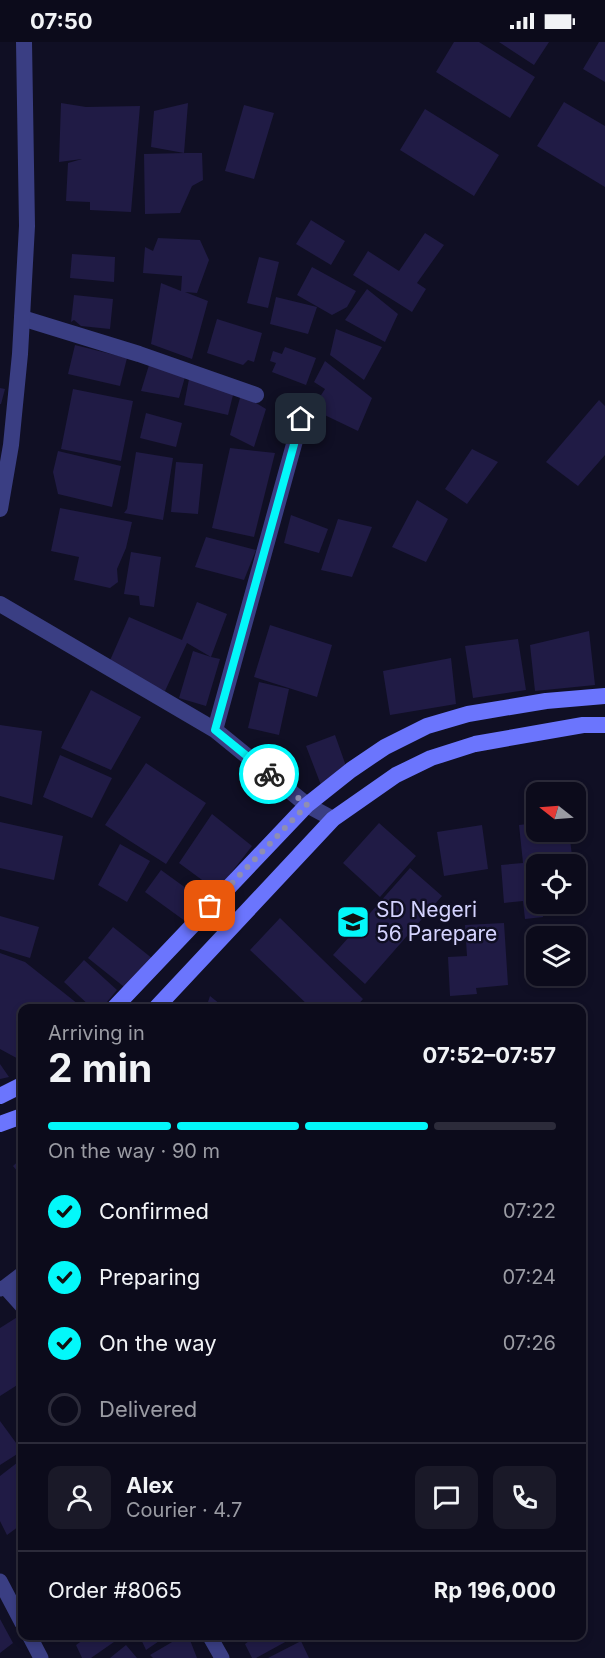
<!DOCTYPE html>
<meta charset="utf-8">
<style>
:root{--surface:#0c0b1b;--page:#1a1928;--text:#f1f3f6;--muted:#9a9ba3;--line:#2c2b3a;--accent:#03f8fa}
body{margin:0;font-family:Inter,sans-serif;background:var(--page);color:var(--text);height:100vh;display:flex;flex-direction:column;font-size:22px;white-space:nowrap}
*{box-sizing:border-box;margin:0}
p{font-size:20px;color:var(--muted)}
.icon{flex:none;width:33px;height:33px;fill:none;stroke:currentColor;stroke-width:2;stroke-linecap:round;stroke-linejoin:round}
.map{position:relative;flex:1;overflow:hidden}
.drawer{position:absolute;left:18px;top:962px;width:568px;height:636px;display:flex;flex-direction:column;background:var(--surface);border-radius:12px;box-shadow:0 3px 9px #0003,0 0 0 2px var(--line)}
.drawer>*{flex:none}
.needle{width:39px;rotate:287deg}
.fabs{position:absolute;left:526px;top:740px;display:grid;gap:12px}
.fabs a{display:grid;place-items:center;width:60px;height:60px;border-radius:12px;background:var(--surface);box-shadow:0 3px 9px #0003,0 0 0 2px var(--line);font-size:30px}
.pin{position:absolute;display:grid;place-items:center;width:51px;height:51px;color:#fff;margin:-26px;border-radius:12px;box-shadow:0 3px 9px #0006}
.courier{position:absolute;display:grid;place-items:center;width:60px;height:60px;margin:-30px;border:4px solid #03f8fa;border-radius:50%;background:#fff;color:#222;box-shadow:0 2px 8px #0007}
.summary em{font-style:normal;font-weight:700}
.summary div{display:flex;flex-direction:column-reverse}
.summary{display:flex;align-items:center;justify-content:space-between;height:102px;padding:0 30px}
h1{font-size:39px;font-weight:700;line-height:45px}
.bar{display:grid;grid-template-columns:repeat(4,1fr);gap:9px 6px;align-content:center;height:72px;padding:0 30px}
.bar i{height:8px;border-radius:4px;background:var(--line)}
.bar .on{background:var(--accent)}
.bar p{grid-column:span 4}
.line{display:flex;align-items:center;gap:15px;padding:0 30px;border-top:2px solid var(--line)}
.line div{flex:1}
.round{display:grid;place-items:center;flex:none;width:63px;height:63px;border-radius:12px;background:var(--page)}
ol{padding:0 30px;list-style:none}
li{display:flex;align-items:center;gap:18px;height:66px}
li p{margin-inline-start:auto}
li .icon{padding:6px;border-radius:50%;background:var(--accent);color:#111;stroke-width:4}
li:last-child{color:var(--muted)}
li i{width:33px;height:33px;border:3px solid var(--line);border-radius:50%}
.status{display:flex;justify-content:space-between;align-items:center;height:42px;padding:0 30px;background:var(--surface);direction:ltr}
.status svg{height:16px;fill:currentColor}
.map>svg:first-child{display:block}
</style>
<div class="status"><b>07:50</b><svg viewBox="0 0 49 12"><path d="M0 12V9h3v3zM5 12V6h3v6zM10 12V3h3v9zM15 12V0h3v12zM26 1h20v11H26zM47 4h2v5h-2z"/></svg></div>
<div class="map">
<svg width="605" height="1616" viewBox="0 0 605 1616">
<rect width="100%" height="100%" fill="#100f24"/>
<path fill="#201b45" d="M454,0H479L535,35L510,76L436,30Z
M499,0H549L534,23Z
M599,0H605V40L583,27Z
M564,60L605,84V145L537,104Z
M61,61L86,65L140,64L131,170L90,168V160L66,159L68,121L82,117L59,120Z
M188,61L184,111L151,105L154,69Z
M244,63L274,71L254,137L225,129Z
M425,67L499,113L474,154L400,108Z
M186,111H202L203,138L192,144L180,171L145,172L144,112Z
M311,178L345,199L331,223L296,202Z
M425,191L444,203L417,241L426,247L412,270L353,233L368,209L399,229Z
M158,196L200,198L209,218L197,251L185,250L208,259L192,317L151,302L161,241L181,249L182,234L143,231L145,205L153,209Z
M72,212L115,215L114,240L70,236Z
M259,215L279,220L268,266L247,261Z
M312,225L356,249L347,265L332,273L297,253Z
M367,247L398,272L385,300L345,278Z
M74,253L113,257L110,287L81,284L74,278L71,280Z
M276,255L317,265L308,292L270,282Z
M217,277L262,291L254,320L248,318L243,323L207,311Z
M336,287L382,305L364,338L330,313Z
M75,303L127,316L120,344L68,332Z
M285,305L316,316L306,343L272,330L276,321L270,319L273,309L282,312Z
M325,319L372,356L358,389L312,367L325,347L314,340Z
M149,323L185,335L179,356L141,349Z
M189,337L234,349L228,373L184,363Z
M0,346L5,347L1,362H0Z
M73,347L133,359L121,419L61,407Z
M241,352L266,367L254,405L230,393Z
M599,358L605,364V413L578,444L546,420Z
M146,371L182,381L176,405L140,396Z
M230,406L275,411L254,495L212,486Z
M472,407L498,420L467,462L445,447Z
M58,409L121,424L112,465L58,452L53,430Z
M136,410L173,416L163,478L124,471L127,467Z
M176,420L203,422L198,472L171,470Z
M417,458L448,477L426,520L392,505Z
M60,466L132,480L126,506L117,527L118,540L110,546L74,538L79,515L51,509Z
M291,473L328,487L319,511L284,501Z
M338,477L372,485L352,535L321,528Z
M206,495L256,508L244,538L195,525Z
M131,510L161,515L154,565L140,563L139,554L124,552Z
M197,560L227,572L211,615L220,617L206,664L179,656L193,609L211,615L187,601L165,649L108,623L129,575L182,598Z
M270,583L332,603L317,655L254,635Z
M589,589L595,643L535,649L530,603Z
M518,597L526,648L473,656L465,604Z
M451,616L456,662L390,673L383,629Z
M259,640L289,647L279,693L248,686Z
M91,648L141,675L111,728L61,706Z
M0,683L42,689L32,763L0,754Z
M335,693L346,724L321,743L306,704Z
M60,713L112,736L92,776L43,755Z
M146,721L206,761L166,822L105,783Z
M212,772L252,804L217,849L179,821Z
M0,780L63,794L54,838L0,826Z
M379,781L416,814L380,855L343,821Z
M537,781V789H569L573,822H537V861H550V863H542L543,875L525,877L523,859L504,861L501,823L523,821L519,783Z
M482,783L488,827L444,834L437,790Z
M120,802L150,819L127,860L98,843Z
M410,826L442,854L365,942L333,913Z
M161,828L201,857L185,879L145,850Z
M0,874L39,885L30,916L0,907Z
M280,876L363,957L355,966H311L250,908Z
M504,881L508,943L476,946L477,952L450,954L448,915L467,914L465,883Z
M113,885L153,917L128,948L88,916Z
M0,911L25,920L83,966H22V1019L0,1007Z
M84,918L117,948L102,966H92L64,940Z
M210,954L225,966H206Z
M0,1022L9,1035L0,1037Z
M22,1116V1135L13,1124Z
M19,1274L22,1282V1340L0,1354V1286Z
M0,1379L22,1409L0,1423Z
M22,1417V1482L7,1493L0,1479V1434Z
M0,1577L13,1601L0,1611Z
M90,1593H124L91,1616H82L76,1603Z
M139,1593H168L146,1608Z
M184,1593H188L197,1616H153L150,1613Z
M257,1593H298L256,1616H252L245,1602Z
M301,1599L309,1616H268Z
M126,1603L137,1616H110Z"/>
<g fill="none" stroke-linecap="round" stroke-linejoin="round">
<path stroke="#3a3e83" stroke-width="15" d="M5,1245L22,1232
M0,1247L5,1245L22,1264
M0,1539L22,1581
M29,1593L41,1616
M209,1593L222,1616"/>
<path stroke="#3a3e83" stroke-width="16" d="M22,276L139,312L256,353
M0,562L215,688L307,763L333,777
M215,688L301,377"/>
<path stroke="#3a3e83" stroke-width="16" d="M0,467L11,403L20,312L27,184L24,0"/>
<path stroke="#6b75fd" stroke-width="16" d="M114,966L307,763L351,728L385,705L427,684L468,672L546,659L605,654
M156,966L333,777L396,733L431,716L475,702L583,683H605
M0,1054L22,1043
M0,1082L22,1074"/>
</g>
<g fill="none" stroke-linecap="round" stroke-linejoin="round">
<path stroke="#8f8eb2" stroke-width="6" stroke-dasharray="0 10.8" d="M210,864L307,763L269,732"/>
<path stroke="#03f8fa" stroke-width="8" d="M269,732L215,688L301,377"/>
</g>
<defs>
<symbol id="school-square" viewBox="-11 -11 22 22"><rect x="-9" y="-9" width="18" height="18" rx="4" fill="#03f8fa" stroke="#100f24"/><path d="M0-5L7-2L0 1L-7-2ZM-4 1L0 2.5L4 1V4Q0 6-4 4Z" fill="#111"/></symbol>
</defs>
<g fill-rule="evenodd">
<use href="#school-square" x="334" y="861" width="38" height="38"/>
</g>
<g text-anchor="middle" stroke-width="5" stroke-linejoin="round" paint-order="stroke">
<g font-size="21" fill="#d4d3fe" stroke="#100f24" text-anchor="start">
<text x="376" y="875">SD Negeri<tspan x="376" dy="24">56 Parepare</tspan></text>
</g>
</g>
</svg>
<div class="fabs">
<a><svg class="needle" viewBox="-14 -14 28 28"><path d="M0-13l5 13h-10z" fill="#e53935"/><path d="M0 13l5-13h-10z" fill="#9a9ba3"/></svg></a>
<a><svg class="icon" aria-label="locate" viewBox="0 0 24 24"><circle cx="12" cy="12" r="6"/><path d="M12 2v4M12 18v4M2 12h4M18 12h4"/></svg></a>
<a><svg class="icon" aria-label="layers" viewBox="0 0 24 24"><path d="M12 4l9 5-9 5-9-5zM3 14l9 5 9-5"/></svg></a>
</div>
<div class="pin" style="left:210px;top:864px;background:#ea580c"><svg class="icon" aria-label="bag" viewBox="0 0 24 24"><path d="M5 8h14l-1 12H6zM9 8a3 3 0 0 1 6 0"/></svg></div>
<div class="pin" style="left:301px;top:377px;background:#1f2937"><svg class="icon" aria-label="home" viewBox="0 0 24 24"><path d="M3 11l9-7 9 7M6 9v11h12V9"/></svg></div>
<div class="courier" style="left:269px;top:732px"><svg class="icon" aria-label="bike" viewBox="0 0 24 24"><circle cx="6" cy="16" r="4"/><circle cx="18" cy="16" r="4"/><path d="M6 16l4-8h5l3 8M10 8l3 8H6M13 5h3"/></svg></div>
<section class="drawer">
<div class="summary"><div><h1>2 min</h1><p>Arriving in</p></div><em>07:52–07:57</em></div>
<div class="bar"><i class="on"></i><i class="on"></i><i class="on"></i><i></i><p>On the way · 90 m</p></div>
<ol>
<li><svg class="icon" aria-label="check" viewBox="0 0 24 24"><path d="M5 12l5 5 9-10"/></svg>Confirmed<p>07:22</p></li>
<li><svg class="icon" aria-label="check" viewBox="0 0 24 24"><path d="M5 12l5 5 9-10"/></svg>Preparing<p>07:24</p></li>
<li><svg class="icon" aria-label="check" viewBox="0 0 24 24"><path d="M5 12l5 5 9-10"/></svg>On the way<p>07:26</p></li>
<li><i></i>Delivered</li>
</ol>
<div class="line" style="height:108px"><a class="round"><svg class="icon" aria-label="person" viewBox="0 0 24 24"><circle cx="12" cy="8" r="4"/><path d="M4 21q1-7 8-7t8 7"/></svg></a><div><b>Alex</b><p>Courier · 4.7</p></div><a class="round"><svg class="icon" aria-label="chat" viewBox="0 0 24 24"><path d="M4 5h16v11H9l-5 4z"/></svg></a><a class="round"><svg class="icon" aria-label="phone" viewBox="0 0 24 24"><path d="M5 4h4l2 5-3 2q2 4 5 5l2-3 5 2v4C11 20 4 13 5 4z"/></svg></a></div>
<div class="line" style="height:78px"><div>Order #8065</div><b>Rp 196,000</b></div>
</section>
</div>
